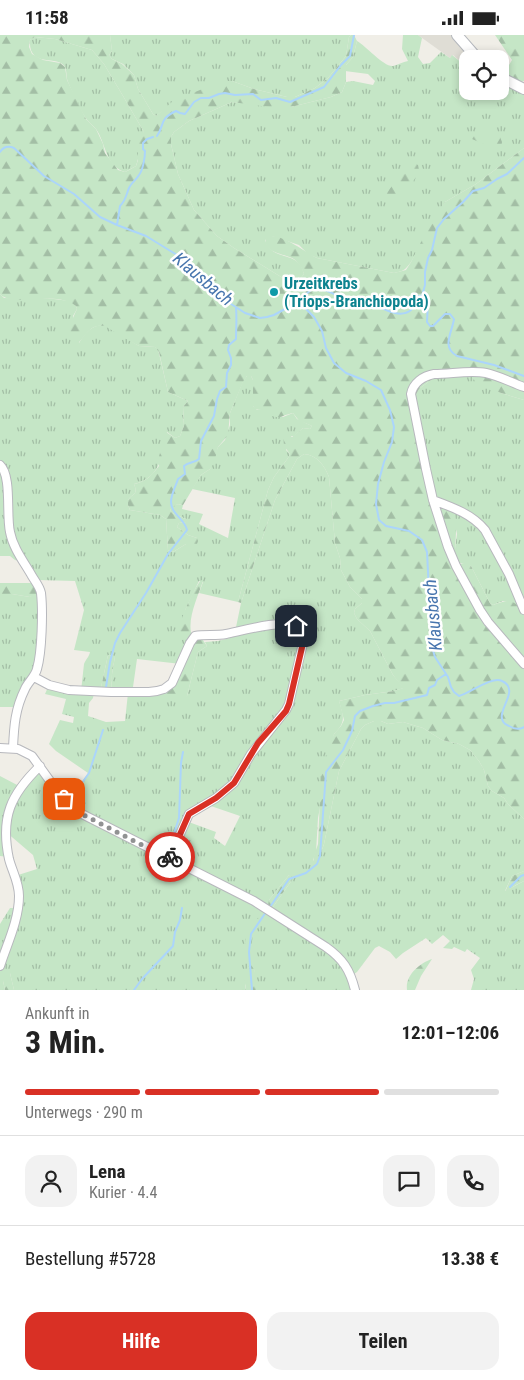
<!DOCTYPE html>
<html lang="de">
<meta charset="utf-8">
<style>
:root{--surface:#fff;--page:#f2f2f2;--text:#222;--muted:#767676;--line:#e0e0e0;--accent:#d93025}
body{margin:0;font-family:"Roboto Condensed",sans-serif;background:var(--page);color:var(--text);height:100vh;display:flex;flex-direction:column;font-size:19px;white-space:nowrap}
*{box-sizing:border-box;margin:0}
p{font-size:16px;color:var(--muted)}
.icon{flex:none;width:28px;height:28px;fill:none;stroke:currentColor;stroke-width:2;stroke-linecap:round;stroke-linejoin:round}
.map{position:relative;height:955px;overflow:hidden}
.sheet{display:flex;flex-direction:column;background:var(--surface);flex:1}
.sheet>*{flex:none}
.controls{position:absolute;left:459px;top:15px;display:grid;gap:10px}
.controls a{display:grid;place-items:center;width:50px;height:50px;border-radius:10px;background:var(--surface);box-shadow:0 2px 8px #0003;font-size:25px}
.pin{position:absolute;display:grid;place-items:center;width:42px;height:42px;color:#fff;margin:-21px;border-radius:10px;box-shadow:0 2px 8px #0006}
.courier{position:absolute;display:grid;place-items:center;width:50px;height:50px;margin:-25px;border:4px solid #d93025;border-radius:50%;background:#fff;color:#222;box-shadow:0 1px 6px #0007}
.overview em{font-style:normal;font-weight:700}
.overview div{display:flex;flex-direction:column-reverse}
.overview{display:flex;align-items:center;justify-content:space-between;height:85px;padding:0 25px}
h1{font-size:32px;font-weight:700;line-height:38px}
.bar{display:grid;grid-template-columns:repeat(4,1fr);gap:8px 5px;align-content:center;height:60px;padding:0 25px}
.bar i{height:6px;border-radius:4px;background:var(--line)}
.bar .active{background:var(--accent)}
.bar p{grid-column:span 4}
.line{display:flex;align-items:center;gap:12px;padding:0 25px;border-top:1px solid var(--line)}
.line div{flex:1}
.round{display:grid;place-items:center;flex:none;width:52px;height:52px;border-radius:15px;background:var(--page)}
.primary-button{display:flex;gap:10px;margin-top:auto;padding:10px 25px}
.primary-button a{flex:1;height:58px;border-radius:15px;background:var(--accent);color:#fff;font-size:20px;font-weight:700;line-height:58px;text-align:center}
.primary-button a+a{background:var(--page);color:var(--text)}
.status{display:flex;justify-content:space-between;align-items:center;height:35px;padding:0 25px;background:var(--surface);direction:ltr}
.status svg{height:14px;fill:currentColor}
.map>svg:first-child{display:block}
</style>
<div class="status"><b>11:58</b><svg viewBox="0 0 49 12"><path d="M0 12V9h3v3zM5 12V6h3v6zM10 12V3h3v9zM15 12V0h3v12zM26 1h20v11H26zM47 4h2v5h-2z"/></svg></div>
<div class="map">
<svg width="524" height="955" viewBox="0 0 524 955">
<defs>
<pattern id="grass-tufts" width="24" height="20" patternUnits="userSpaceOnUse" patternTransform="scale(1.25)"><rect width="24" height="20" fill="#c5e6c6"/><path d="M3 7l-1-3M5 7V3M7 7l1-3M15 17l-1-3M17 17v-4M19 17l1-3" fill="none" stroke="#a3bea5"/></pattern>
<pattern id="forest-firs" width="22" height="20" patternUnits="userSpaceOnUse" patternTransform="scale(1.25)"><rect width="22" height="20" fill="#c5e6c6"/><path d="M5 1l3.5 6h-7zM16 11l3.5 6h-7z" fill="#a3bea5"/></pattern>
</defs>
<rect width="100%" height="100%" fill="#f0eee7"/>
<path fill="#dfddd5" d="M418,0H457L478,24H468L467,32L453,20L450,23Z"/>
<path fill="url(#grass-tufts)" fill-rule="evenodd" d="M110,0H351L349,2L346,21L328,43L315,53L295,62H287L254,54L232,46L161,77L156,81L153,79L138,54L134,40L123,29L112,24L109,20L112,16Z
M403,0H418L422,3L418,22L423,29L430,28L441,17L450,23L452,20L467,32L468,56H500V45L524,56V113L476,149L445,167L411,227C405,235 404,236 394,238L317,223L308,219L299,210L272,201L265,205C272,228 299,214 304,239L300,244L294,246L286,245L234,213L217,201L194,175L178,139L171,109V102L174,97L189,86L232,67L291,72L331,62L342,57L346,47L353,46L373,50L375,46L368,39L345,36L346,30L353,22L357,6C366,11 384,32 393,31C397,30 403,27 408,26L402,14Z
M35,2L55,4L92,15L104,29L123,61L144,97L138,124L136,131L125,137C105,131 106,108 96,94C93,90 88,87 85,82C79,72 73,59 68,47C66,43 67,36 65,32C58,19 28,34 30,5Z
M0,259L4,263L54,264L70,266L76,271L77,274L73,281L79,308C85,298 92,289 105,290L139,311L155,312L158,314L168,357L188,366L183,372L184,391L180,401L175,403L167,397C162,420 161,443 134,449C138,460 134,457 128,465V470L130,475L160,480L166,484L168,515L173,517L186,509H197V503L188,500L177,492L179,488L186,487V484L172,478L170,475C173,470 176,468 183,470L182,474L203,479L199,489L228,503L235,463L192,454L201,440L210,434L218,412L225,405L230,390V378L243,346L247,341H251L253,345V371L257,375L262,374L283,382L293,378L297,384L312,391L310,394L303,393L294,401H290L286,415L290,419L288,423L274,442L268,455L238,567L199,558L203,547L199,546L186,573L183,584L190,608L181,629L137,624L133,652L128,657L164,654V663L187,661L198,617L207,611L205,607L218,606L230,603L235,597L241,568L275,465L297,424L304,419C317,420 325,431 329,442L335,508L340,523L341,535L350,552L362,564V568L355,574L354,578L357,584L370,596L393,640L404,653L394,656L365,660L339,666C344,682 346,687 334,699L318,783L316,817L313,825L317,829L324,809L339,736L361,694L365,690L374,686H381L388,689L403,687L423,693L442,705L459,709L470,715L479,726L484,735L488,751L492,756L504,763L508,769L524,784V836L512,841L505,856L524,846V955H471L474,944L471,935L480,923L467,914L465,917L454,912L452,914L443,913L450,906L443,900L432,909L426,903L403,918L396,924L390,917L379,911L375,913L357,937L351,941L355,955H256L254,934L245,950L246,955H14L10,938L3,946L5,955H0V889L10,873H17L15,841L37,834L33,820L6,797L9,822L0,821V741L21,752L40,731L68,768L88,738L56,716L49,709L60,685L73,688L74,682L62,679L66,664L45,659L49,650L81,656L84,629C86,624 89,622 90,617L74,615L84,575L75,546L38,545L24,527L15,525L10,521H0ZM108,620L115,621L112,639L111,657L128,658L125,686L106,687L88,681L89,668L93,663L94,657H100ZM205,769L240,781L225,811L214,803L216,797L186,786ZM289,840L292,845L273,872L269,865Z
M473,339L501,358L524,365V570L486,492L435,463L413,365L419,354L435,342Z
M452,475L480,491L502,528L518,570L503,566L493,570L490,568L471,531L457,527L454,521L457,499Z
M41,555L37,635L18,672H0V559H12L30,562Z"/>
<path fill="url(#forest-firs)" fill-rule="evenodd" d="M0,0H110L112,16L109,20L112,24L122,29L134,40L138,54L153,79L156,81L173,66L222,46H232L254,54L287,62H295L315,53L328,43L346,21L349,2L351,0H354L357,6L353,22L346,30V47L342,57L331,62L291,72H269L232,67L189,86L174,97L171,102V109L178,139L194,175L217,201L234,213L286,245L294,246L300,244L304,239C302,233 298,226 292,223C282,218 262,218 266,201C283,199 303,216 317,223L394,238L406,235L411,227L433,183L445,167L476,149L524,113V365L501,358L475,346L473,343L472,334L435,342L419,354L413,365L430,461C437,465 449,470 453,476C461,487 450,526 459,529C462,529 464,528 467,528L471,531L490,568L493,570C509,564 515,564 524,579V784L508,769L504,763L492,756L488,751L484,735L479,726L470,715L459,709L442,705L423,693L403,687L388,689L381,686H374L365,690L361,694L339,736L324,809L317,829L315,830C311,825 316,816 318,809L321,742L326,720L334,699L341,691L344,685L339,666L365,660L394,656L403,653L393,640L370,596L357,584L354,578L355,574L362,568V564L350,552L341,535L340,523L335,508L329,442C325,431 317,420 304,419L297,424L275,465L241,568L238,567L268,455L274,442L288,423L290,419L284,411L283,398L285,396L292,402L303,393L310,394L312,391L305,388L300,387L293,378C279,381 282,385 267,379C264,373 260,376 255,374L253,371V345L251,341H247L243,347L230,378L228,400L218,412L214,428L210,434L201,440L183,470C177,468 174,470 170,475L172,478L186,484L187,486L186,487L179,488L177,492L188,500L197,503L198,506L197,509H186L173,517L168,515L166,484L160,480L130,475L128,470V465C134,457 138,460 134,449C146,447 152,440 159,431L158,425L166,397L175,403L180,401L184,391L183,372L188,366L168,357L159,317L155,312L139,311L128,305L105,291C88,289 87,301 76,310L71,308C69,294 71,286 77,274L76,271C55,254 15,274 0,259ZM35,2L55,4L92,15L104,29L123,61L144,97L138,105V125L136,131L129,135L125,137L118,135L105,118L103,109L96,94L86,84L67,45L65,32L60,28L43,25L32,19L29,12L30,5Z
M495,0H524V46L515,48L503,40L512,25Z
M478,97L500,102L502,107L501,113L498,114L496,112L488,111L472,104L474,100Z
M410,128H414L418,130L419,135C414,149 399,167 382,166V163L396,146Z
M201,545L203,546C198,561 185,588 193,603L200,601L207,611L198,617L187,661C179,667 173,667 164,663V654L169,651L189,608C186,605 180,601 180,596C179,585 194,553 201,545Z
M35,546L41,555L36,560L30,562L12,559H0V548H32Z
M108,620L115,621L112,639L111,657H100Z
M524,836V846L516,850L505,857L512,841Z
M289,840L293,842L292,845L273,872H270L268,870L269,865Z
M263,877H266V879L253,901L251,911L249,912L247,911L245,908C247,897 255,885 263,877Z
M432,924L421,941L415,955H407C405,940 420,928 432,924Z
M251,930C257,937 256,946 256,955H246C245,947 242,934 251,930Z
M4,936H7L10,938L14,955H5L3,946Z"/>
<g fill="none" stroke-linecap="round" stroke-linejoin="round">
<path stroke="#abd5fb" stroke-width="2" d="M157,101C165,89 159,84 176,76L180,78L185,79L194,67L201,63H209L219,59L225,58L235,60L253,59L261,65L276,63L290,67L324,52L341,30L350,21L354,0
M0,117C4,111 9,111 14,113L44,141L74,159L100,182L117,190L146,201L177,220L195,241L211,256L245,278L260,283L267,282L274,280L296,268L305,273L314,282L322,296L326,313L334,328L346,338L366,346L381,355L390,375L394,392L392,407L384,427L378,449L376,469L379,485L386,491L409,496L422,505L427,517L429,556L433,578L432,612L435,622L448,642L451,652L454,657L459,661C470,658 492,641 502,646C524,656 487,682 509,691C514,694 519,695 524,692
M117,190L120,171C126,165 126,160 129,153C131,148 136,145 139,140C143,135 145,122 145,116L143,114V108L147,104L153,102
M422,261L425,250V237L428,223L432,215L437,193L444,184L463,167L473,156L484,153L497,144L507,139L524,123
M296,268L312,254L318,252C329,256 339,262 351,266C358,269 367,268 374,270C385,274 400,284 411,275L413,262C432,256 427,276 427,287L430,291H433L445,279H450L454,284C452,298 441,312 457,321L494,330L524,341
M106,652L110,627L115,608L120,598L146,558L168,519L187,495C185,484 171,479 171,467C171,459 176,451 178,444L185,439L184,431C188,427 194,428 199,424L201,406L214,381L217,364L220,356L226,352L227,338L231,330V323L228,315L229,310L236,304C236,293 237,284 236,273
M70,765L89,738L103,695
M168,817L179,783L181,728L183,717
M510,852L521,841L524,840
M270,872L289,844L306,838L317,829L320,821L326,737L343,715L352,696L355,681L360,676L373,671L385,668H394L423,661L427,660L429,653L435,650L437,645L446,639
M134,955L142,944L173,911L175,897L180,885L182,873
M252,955L249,917L251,899L266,877"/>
<defs>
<path id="street" d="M524,352C512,348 500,341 486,338C470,335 451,339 434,339C423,341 413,348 411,359L426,434L433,465L448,512L456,531L480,575L488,587L524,629
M0,430C12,441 6,480 10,497C13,513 24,527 32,541C35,546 40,552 41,558C43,576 42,617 37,634C35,642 28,647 25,654C15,674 14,691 13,713
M433,465C452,472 472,479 485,495L509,539L524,575
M34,642L49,650L69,655L111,657H149L157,656L164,654L172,648L190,608L195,601C205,599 216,601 226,599C241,596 283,584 295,591C301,595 302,602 303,608L289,669L286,675L251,719L234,748L216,763L189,779L169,824
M0,713L18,714L32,721L63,764L69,770L80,778L254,866L326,912C343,924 350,935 355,955
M0,931C7,909 19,885 19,861C19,847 12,836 9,824C0,782 11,759 40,731"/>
<path id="secondary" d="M457,0L478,24
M500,42L524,54"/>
</defs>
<use href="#street" stroke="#b7b8bd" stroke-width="10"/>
<use href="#secondary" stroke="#b5b8bd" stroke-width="12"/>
<use href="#street" stroke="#fff" stroke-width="8"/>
<use href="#secondary" stroke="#fff" stroke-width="10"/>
</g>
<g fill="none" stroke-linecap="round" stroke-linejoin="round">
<path stroke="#919293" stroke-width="5" stroke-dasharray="0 9" d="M64,764L80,778L169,824L170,822"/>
<path stroke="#d93025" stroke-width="6" d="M170,822L189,779L216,763L234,748L258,708L286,676L289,669L303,608L302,599L296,591"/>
</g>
<circle fill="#0f9aa8" stroke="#fff" stroke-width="2" cx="274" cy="257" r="5"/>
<g text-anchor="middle" stroke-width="5" stroke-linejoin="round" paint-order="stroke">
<g font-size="16" font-weight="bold" fill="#0d838f" stroke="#fff" text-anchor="start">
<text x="284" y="254">Urzeitkrebs<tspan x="284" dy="18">(Triops-Branchiopoda)</tspan></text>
</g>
<g font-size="18" font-style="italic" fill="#4775ae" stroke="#fff">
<text transform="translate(203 244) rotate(40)" y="6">Klausbach</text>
<text transform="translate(433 580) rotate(-95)" y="6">Klausbach</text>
</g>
</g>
</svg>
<div class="controls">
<a><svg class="icon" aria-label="locate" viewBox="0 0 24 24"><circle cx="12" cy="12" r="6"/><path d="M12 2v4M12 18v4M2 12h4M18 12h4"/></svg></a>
</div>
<div class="pin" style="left:64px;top:764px;background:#ea580c"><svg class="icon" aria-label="bag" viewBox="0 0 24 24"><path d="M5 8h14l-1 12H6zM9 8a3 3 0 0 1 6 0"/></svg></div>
<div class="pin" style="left:296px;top:591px;background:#1f2937"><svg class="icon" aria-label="home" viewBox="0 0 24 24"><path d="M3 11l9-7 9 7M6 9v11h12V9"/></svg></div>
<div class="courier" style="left:170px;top:822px"><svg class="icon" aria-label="bike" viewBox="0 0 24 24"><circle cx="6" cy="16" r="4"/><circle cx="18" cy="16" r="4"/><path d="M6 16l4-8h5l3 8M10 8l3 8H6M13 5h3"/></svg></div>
</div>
<section class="sheet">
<div class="overview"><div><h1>3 Min.</h1><p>Ankunft in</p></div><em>12:01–12:06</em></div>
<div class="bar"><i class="active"></i><i class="active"></i><i class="active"></i><i></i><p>Unterwegs · 290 m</p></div>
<div class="line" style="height:90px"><a class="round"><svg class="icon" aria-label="person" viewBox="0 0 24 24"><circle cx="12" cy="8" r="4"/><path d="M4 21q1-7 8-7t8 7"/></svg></a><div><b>Lena</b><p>Kurier · 4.4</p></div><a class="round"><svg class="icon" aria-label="chat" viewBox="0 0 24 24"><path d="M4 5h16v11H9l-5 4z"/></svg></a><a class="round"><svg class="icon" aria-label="phone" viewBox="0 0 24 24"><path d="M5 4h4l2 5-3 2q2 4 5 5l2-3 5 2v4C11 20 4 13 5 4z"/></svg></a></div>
<div class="line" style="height:65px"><div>Bestellung #5728</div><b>13.38 €</b></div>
<div class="primary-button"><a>Hilfe</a><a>Teilen</a></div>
</section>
